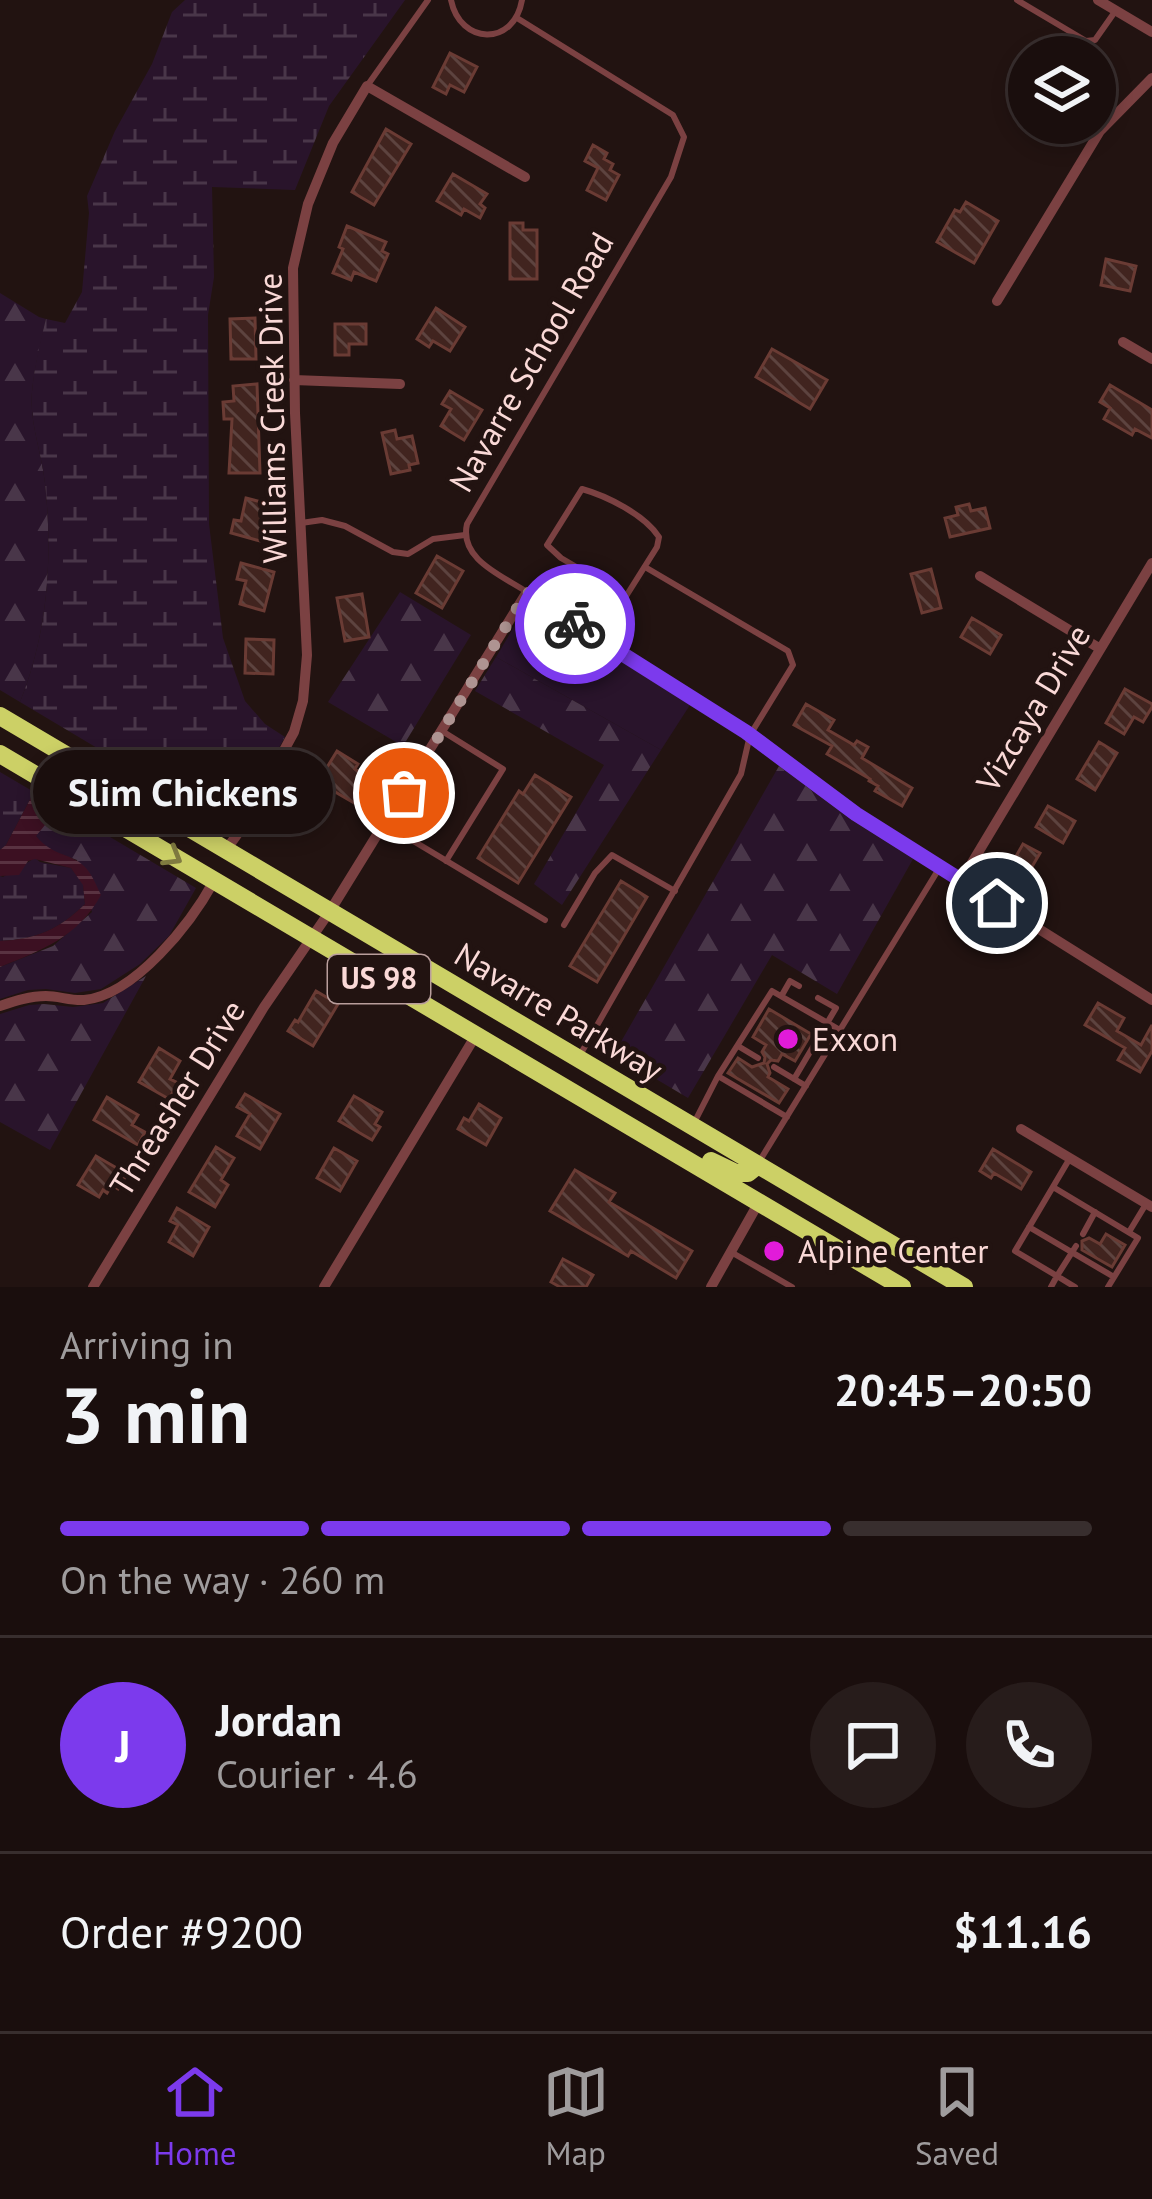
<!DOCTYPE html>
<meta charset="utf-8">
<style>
:root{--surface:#1a0e0d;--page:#271c1b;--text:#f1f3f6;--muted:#9f9c9d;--line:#382e2e;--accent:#7c3aed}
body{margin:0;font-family:"PT Sans",sans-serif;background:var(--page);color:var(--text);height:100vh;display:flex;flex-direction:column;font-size:45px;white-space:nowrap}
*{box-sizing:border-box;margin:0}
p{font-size:39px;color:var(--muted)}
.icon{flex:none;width:66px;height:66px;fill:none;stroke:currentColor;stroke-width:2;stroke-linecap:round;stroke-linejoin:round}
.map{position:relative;height:1287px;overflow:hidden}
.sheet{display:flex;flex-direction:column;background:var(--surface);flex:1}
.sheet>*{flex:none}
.controls{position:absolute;left:1008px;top:36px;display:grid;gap:24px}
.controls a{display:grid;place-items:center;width:108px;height:108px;border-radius:50%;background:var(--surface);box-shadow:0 6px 18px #0003,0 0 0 3px var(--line);font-size:60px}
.pin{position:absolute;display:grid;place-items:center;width:102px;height:102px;color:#fff;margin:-51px;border:6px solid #fff;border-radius:50%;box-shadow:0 3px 12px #0007}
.courier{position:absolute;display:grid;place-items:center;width:120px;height:120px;margin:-60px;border:9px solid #7c3aed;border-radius:50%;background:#fff;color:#222;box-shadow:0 3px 15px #0007}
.bubble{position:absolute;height:84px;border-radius:42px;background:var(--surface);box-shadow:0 6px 18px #0003,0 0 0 3px var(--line);font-size:39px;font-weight:700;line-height:84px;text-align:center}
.head em{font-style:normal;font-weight:700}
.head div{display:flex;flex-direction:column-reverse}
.head{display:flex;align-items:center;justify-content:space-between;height:204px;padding:0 60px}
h1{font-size:78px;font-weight:700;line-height:90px}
.bar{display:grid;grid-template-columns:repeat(4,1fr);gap:18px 12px;align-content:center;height:144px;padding:0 60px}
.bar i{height:15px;border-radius:9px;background:var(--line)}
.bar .on{background:var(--accent)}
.bar p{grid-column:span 4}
.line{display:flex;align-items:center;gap:30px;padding:0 60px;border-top:3px solid var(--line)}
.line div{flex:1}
.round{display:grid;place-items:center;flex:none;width:126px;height:126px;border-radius:63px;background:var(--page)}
.tabs{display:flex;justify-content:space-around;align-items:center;height:168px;border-top:3px solid var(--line);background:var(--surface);font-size:33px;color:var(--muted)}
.tabs a{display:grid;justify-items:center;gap:6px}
.tabs .on{color:var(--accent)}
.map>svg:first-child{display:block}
</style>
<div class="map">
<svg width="1152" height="1287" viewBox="0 0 1152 1287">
<defs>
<pattern id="forest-firs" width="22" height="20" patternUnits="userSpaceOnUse" patternTransform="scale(3)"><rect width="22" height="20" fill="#29142b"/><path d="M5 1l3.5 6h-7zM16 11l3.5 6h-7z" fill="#493649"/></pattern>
<pattern id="wetland-marsh" width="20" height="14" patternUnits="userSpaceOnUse" patternTransform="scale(3)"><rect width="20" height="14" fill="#29142b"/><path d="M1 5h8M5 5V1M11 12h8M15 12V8" fill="none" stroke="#493649"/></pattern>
<pattern id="water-rules" width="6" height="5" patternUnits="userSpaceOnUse" patternTransform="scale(3)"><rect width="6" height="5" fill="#3c1022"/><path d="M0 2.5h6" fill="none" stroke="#593241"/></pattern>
<pattern id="building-back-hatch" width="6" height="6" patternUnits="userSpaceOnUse" patternTransform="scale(3)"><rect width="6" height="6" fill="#41241f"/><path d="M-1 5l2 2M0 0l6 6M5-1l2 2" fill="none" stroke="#5d433f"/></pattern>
</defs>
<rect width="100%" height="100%" fill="#221311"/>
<path fill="#29142b" d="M528,603L690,705L661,750L496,657Z"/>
<path fill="url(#forest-firs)" d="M0,293L39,317L46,319C41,343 34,368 32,392C29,421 42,454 45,483C53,557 48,633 20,702L0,690Z
M400,592L471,635L403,746L328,702Z
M496,657L661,750L562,905L534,884L604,765L475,691Z
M779,766L851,820L913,859L837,994L772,955L688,1098L614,1054Z
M51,802L196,888L169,936L140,964L101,989L75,993L46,989L28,990L0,999V967L53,946L92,912L77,860L47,849L35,835L50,813Z
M146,976L50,1150L0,1122V1014L29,1005L44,1004L73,1007L103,1003Z"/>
<path fill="url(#wetland-marsh)" d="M185,0H405L329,106L295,190L212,187L214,277L208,315L209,524L223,638L245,701L265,724L285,737L233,829L20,702C48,633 53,557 45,483C42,454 29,421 32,392C34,368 40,343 46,319L65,323L82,292L89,213L87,196L115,131L152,64L172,12Z
M0,772L34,792L6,845L0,850Z
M35,858L40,862L71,868L83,884L85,904C58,930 37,939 0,941V876L3,877Z"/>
<path fill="url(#water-rules)" d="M34,792L51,802L45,825L36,836C53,857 73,853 86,868C93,876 97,887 101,895C78,937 42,950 0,967V941C37,939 58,930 85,904L83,885L71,868L35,859L28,861L19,875L0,876V850L6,845Z"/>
<path fill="url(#building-back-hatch)" stroke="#6a3b34" stroke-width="3" d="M450,53L477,67L464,92L450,85L446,94L433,87Z
M386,129L411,144L374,205L352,192Z
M593,145L607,153L604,159L613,164L610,170L619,175L606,200L587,190L598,168L585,161Z
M453,174L487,194L480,204L485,208L480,218L464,209L461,215L437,201Z
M966,202L998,221L974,263L937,242L955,210L960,212Z
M510,223H523V230H537V279H510Z
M347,226L386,242L382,251L388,254L376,281L354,272L351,280L333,273L343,249L339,247Z
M1106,259L1136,266L1130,291L1101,285Z
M436,308L465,327L450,351L433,341L429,347L417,339Z
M255,318L256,359H231L230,319Z
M335,324H366V344H349V355H335Z
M772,349L827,380L810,409L756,377Z
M257,384L260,473H229L232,419H224L223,402L234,401L233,386Z
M1110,385L1152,410V438L1135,429L1132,435L1104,419L1110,408L1100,402Z
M450,391L482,410L464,440L441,426L451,409L442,404Z
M395,430L397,439L412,436L418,463L409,465L410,470L391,474L382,433Z
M246,498L269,504L260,541L231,533L234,520L241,521Z
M969,504L971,511L985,508L990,528L950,537L945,518L958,515L956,507Z
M437,556L463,571L442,608L416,593Z
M241,563L274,572L264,611L240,604L246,581L237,579Z
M931,569L941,608L922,613L911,574Z
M362,594L369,637L345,641L337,598Z
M972,618L1001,635L990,654L961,637Z
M246,639L274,640L273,674L245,673Z
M1125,689L1152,704V707L1143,722L1134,717L1124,734L1106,723Z
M806,704L834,720L828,730L854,745L857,741L868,747L862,758L912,788L902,806L875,791L878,786L869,781L870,779L827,754L832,746L794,725Z
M1099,742L1117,753L1095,790L1077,779Z
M337,751L358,764L355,769L376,782L361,807L318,782Z
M535,775L571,797L518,883L478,858L519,791L523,794Z
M1048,806L1075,821L1063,843L1036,827Z
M1023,844L1040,853L1019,889L1003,879Z
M621,881L647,897L597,982L570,966Z
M316,991L338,1004L313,1046L288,1031L295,1020L298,1022Z
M1098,1003L1124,1018L1117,1031L1141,1045L1152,1025V1051L1140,1072L1118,1060L1125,1048L1085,1025Z
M769,1009L811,1034L795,1061L782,1054L778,1061L771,1060L767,1064L770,1073L768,1077L788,1089L779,1103L728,1073L738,1058L752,1067L764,1063L765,1057L762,1052L766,1045L753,1037Z
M159,1048L180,1061L170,1079L178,1083L169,1099L139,1082Z
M245,1094L280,1114L260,1149L237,1136L250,1114L237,1107Z
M354,1096L382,1112L375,1124L380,1127L372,1140L339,1121Z
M107,1097L138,1115L132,1125L145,1132L138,1145L94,1120Z
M479,1104L501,1118L486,1145L458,1129L464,1118L469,1121Z
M216,1147L234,1158L221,1180L228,1185L215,1207L189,1192Z
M334,1148L357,1161L340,1191L317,1178Z
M993,1149L1031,1172L1021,1189L994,1173L991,1178L980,1171Z
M96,1156L127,1174L118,1189L112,1185L107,1193L103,1190L99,1197L78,1185Z
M575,1170L615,1193L609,1202L692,1251L676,1278L631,1251L628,1256L550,1211Z
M177,1208L209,1227L193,1256L169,1242L178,1225L170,1221Z
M1106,1234L1125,1245L1112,1267L1082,1250V1241L1089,1238L1100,1244Z
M563,1259L593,1275L586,1287H560L551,1282Z"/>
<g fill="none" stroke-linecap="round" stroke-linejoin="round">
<path stroke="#7b4142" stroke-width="6" d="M451,0C460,45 514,47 522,0
M1017,0L1086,41L1095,40L1114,13
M517,18L673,115L684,137L671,177L467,524C459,559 501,575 527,592
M367,86L428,0
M301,523L322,520L345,526L393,552L408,554L433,539L465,535
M601,636L657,547L659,537C645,515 607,496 582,489L547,545L561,558L626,596
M442,731L503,769L446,861
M385,824L545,920
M564,925L595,873L612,855L675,891
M782,995L790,981L799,986
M738,1046L758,1058
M580,1055L741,774L750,735L793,665L788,651L645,567
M774,1067L806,1086
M794,1079L836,1008L818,998
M787,1117L718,1076L772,991L840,1030
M695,1121L718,1076
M759,1162L940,867
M1053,1187L1138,1238L1108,1287
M1029,1227L1114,1277
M1129,1232L1146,1204
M1083,1234L1095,1212
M731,1252L792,1287
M1051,1287L1057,1276L1015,1251L1070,1158
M1075,1287L1057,1276L1076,1246"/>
<path stroke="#7b4142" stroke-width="10" d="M1098,0L1152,32
M997,301L1100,131L1152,78
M1123,342L1152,359
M294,380L400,384
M980,576L1099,648
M226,850L241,829L294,732L303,701L307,655L295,413L293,268L308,204L333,143L367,86L525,177
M961,881L1152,563
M0,1006C15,1001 30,996 46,996C59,996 71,1001 84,1000C135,995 191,923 214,881
M1021,1129L1152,1207
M93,1287L264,1007L330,911L527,592L746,732L856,814L1152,1000
M324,1287L476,1035
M711,1287L759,1202"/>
<path stroke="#ccd066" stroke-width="18" d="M0,716L964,1287
M0,754L902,1287
M711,1161L736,1173H748L758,1165"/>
</g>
<defs><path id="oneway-chevron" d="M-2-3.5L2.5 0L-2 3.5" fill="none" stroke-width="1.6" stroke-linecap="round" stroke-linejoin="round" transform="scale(3)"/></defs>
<use stroke="#807b40" href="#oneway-chevron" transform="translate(173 857) rotate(31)"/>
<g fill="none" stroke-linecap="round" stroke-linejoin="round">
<path stroke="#ae9492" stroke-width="12" stroke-dasharray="0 21.6" d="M404,793L527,592L575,624"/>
<path stroke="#7c3aed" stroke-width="15" d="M575,624L746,732L856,814L997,903"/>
</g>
<g fill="#e11bd9" stroke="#221311" stroke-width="4.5">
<circle cx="788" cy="1039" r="12"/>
<circle cx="774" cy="1251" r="12"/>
</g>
<g text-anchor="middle" stroke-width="9" stroke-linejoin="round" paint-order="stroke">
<rect fill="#221311" stroke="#b99e9c" stroke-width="3" x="328" y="955" width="102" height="48" rx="9"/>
<g font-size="30" font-weight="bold" fill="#fad9d7">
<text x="379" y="989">US 98</text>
</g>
<g font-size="33" fill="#fad9d7" stroke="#221311">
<text transform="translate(531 362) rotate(-60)" y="12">Navarre School Road</text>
<text transform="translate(272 418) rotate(-91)" y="12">Williams Creek Drive</text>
<text transform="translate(1033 708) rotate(-59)" y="12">Vizcaya Drive</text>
<text transform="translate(559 1012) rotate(31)" y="12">Navarre Parkway</text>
<text transform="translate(177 1098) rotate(-58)" y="12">Threasher Drive</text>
</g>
<g font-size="33" fill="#fad9d7" stroke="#221311" text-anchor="start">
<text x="812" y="1051">Exxon</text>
<text x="798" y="1263">Alpine Center</text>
</g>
</g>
</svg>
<div class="controls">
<a><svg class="icon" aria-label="layers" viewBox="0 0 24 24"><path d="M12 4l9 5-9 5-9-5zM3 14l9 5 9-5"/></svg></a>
</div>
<div class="pin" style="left:404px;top:793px;background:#ea580c"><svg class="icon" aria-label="bag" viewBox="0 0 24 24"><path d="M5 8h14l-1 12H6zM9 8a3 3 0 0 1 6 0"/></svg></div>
<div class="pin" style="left:997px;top:903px;background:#1f2937"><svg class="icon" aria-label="home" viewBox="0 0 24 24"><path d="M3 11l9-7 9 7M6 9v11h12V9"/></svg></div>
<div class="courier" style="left:575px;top:624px"><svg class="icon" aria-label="bike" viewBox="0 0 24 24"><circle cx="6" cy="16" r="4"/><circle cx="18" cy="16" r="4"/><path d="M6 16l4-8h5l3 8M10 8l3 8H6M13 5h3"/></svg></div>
<div class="bubble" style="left:33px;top:750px;width:300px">Slim Chickens</div>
</div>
<section class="sheet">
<div class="head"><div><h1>3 min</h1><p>Arriving in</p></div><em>20:45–20:50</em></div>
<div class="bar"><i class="on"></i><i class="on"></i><i class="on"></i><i></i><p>On the way · 260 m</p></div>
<div class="line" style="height:216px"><b class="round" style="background:var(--accent);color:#fff">J</b><div><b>Jordan</b><p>Courier · 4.6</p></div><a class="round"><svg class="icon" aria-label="chat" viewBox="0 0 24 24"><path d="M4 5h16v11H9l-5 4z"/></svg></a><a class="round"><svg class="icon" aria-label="phone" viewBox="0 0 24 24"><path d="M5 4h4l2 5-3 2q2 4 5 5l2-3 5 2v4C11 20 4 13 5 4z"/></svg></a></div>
<div class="line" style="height:156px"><div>Order #9200</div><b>$11.16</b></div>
</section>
<nav class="tabs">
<a class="on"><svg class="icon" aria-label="home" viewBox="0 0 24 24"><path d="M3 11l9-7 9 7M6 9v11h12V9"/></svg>Home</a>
<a><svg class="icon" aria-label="map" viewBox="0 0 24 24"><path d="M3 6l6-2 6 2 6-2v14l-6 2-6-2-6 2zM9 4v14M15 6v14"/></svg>Map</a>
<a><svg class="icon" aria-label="saved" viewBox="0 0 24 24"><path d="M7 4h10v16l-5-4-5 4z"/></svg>Saved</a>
</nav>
